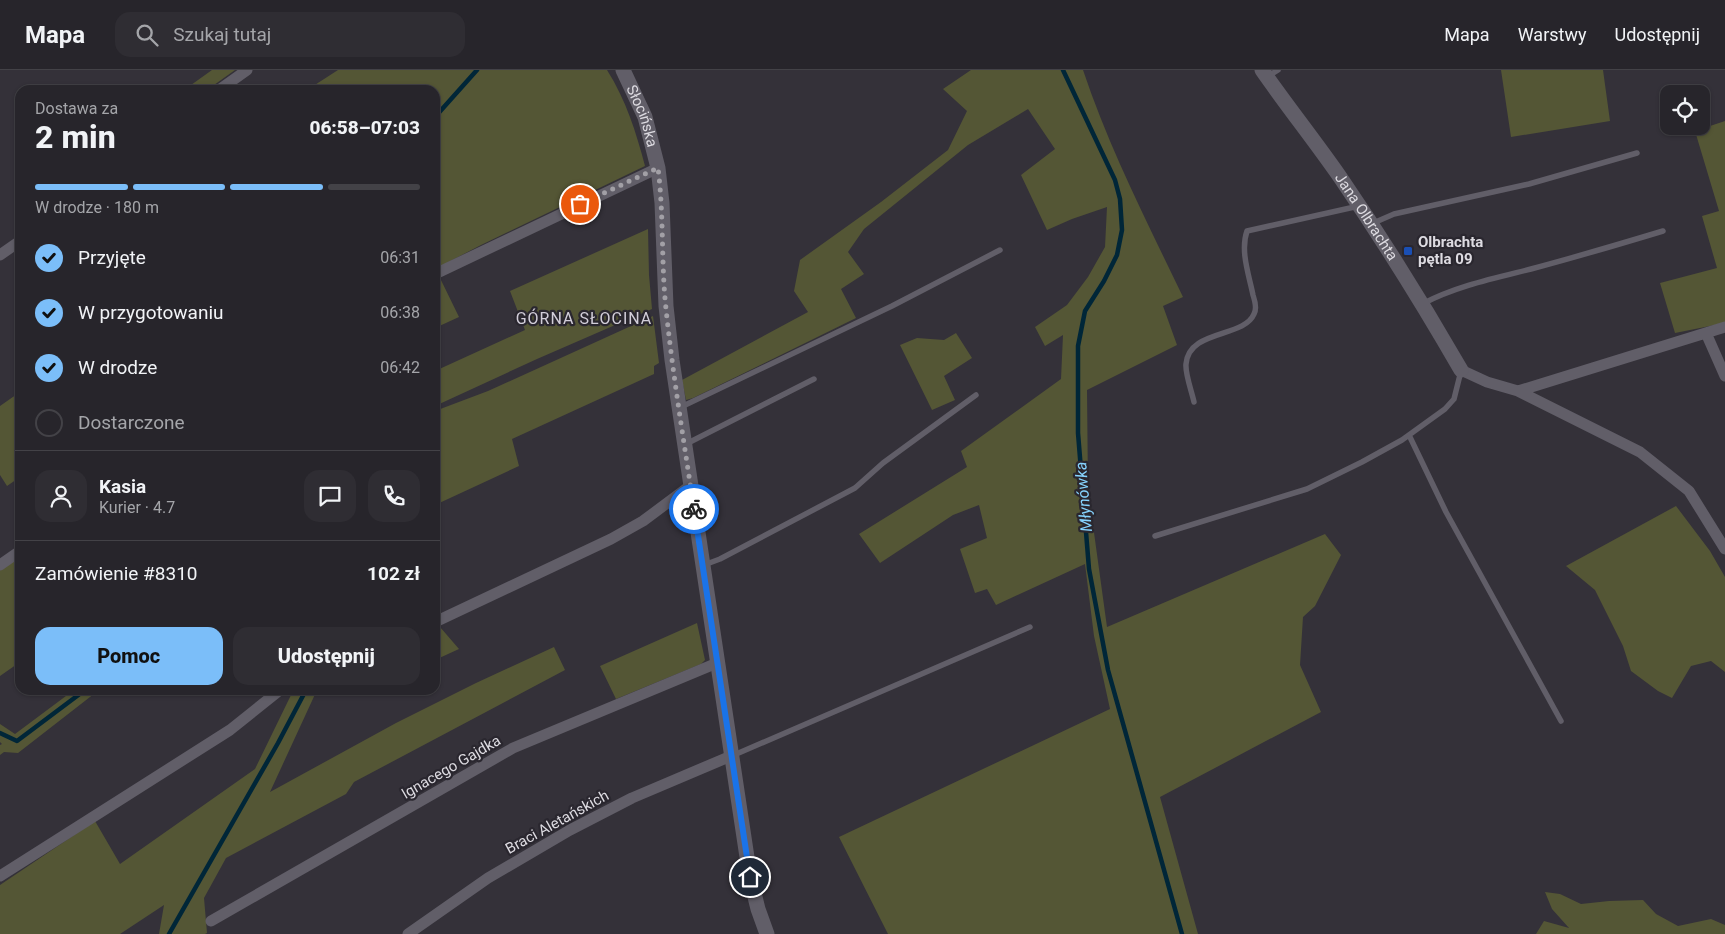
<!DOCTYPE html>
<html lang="pl">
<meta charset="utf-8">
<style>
:root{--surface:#27252b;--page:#2f2d33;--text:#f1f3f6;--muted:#a4a5a9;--line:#434247;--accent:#7bbef9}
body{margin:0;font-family:Roboto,sans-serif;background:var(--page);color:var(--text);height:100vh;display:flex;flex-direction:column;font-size:19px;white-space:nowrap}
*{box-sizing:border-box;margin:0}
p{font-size:16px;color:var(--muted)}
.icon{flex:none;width:28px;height:28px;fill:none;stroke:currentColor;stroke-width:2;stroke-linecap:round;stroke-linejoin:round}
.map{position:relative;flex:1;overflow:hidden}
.details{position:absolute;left:15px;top:15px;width:425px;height:610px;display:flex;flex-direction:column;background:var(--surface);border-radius:15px;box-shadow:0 1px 4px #0004,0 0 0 1px var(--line)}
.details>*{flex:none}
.fabs{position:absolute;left:1660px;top:15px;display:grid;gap:10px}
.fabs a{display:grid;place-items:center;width:50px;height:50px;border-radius:10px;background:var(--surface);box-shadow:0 1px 4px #0004,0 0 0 1px var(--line);font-size:25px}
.pin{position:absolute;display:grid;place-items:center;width:42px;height:42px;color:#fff;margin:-21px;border:2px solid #fff;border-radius:50%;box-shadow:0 1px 5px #0007}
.courier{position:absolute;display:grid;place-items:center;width:50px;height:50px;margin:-25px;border:4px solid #1a73e8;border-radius:50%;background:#fff;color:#222;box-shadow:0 1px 6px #0007}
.headline em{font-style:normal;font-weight:800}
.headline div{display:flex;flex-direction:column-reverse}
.headline{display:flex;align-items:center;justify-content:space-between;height:85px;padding:0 20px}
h1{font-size:32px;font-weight:800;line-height:38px}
.bar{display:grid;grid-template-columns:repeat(4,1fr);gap:8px 5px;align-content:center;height:60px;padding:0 20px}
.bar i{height:6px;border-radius:4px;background:var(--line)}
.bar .on{background:var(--accent)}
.bar p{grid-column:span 4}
.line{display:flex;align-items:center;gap:12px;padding:0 20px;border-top:1px solid var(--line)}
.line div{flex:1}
.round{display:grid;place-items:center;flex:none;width:52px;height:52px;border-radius:15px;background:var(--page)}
ol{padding:0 20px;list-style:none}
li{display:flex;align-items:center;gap:15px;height:55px}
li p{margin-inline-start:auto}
li .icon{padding:5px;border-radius:50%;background:var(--accent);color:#111;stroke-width:4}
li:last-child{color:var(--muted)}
li i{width:28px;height:28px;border:2px solid var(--line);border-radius:50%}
.button{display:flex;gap:10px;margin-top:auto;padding:10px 20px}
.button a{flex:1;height:58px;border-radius:15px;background:var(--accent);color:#111;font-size:20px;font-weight:800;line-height:58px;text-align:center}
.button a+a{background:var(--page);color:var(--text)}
header{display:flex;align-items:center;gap:30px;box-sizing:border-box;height:70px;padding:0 25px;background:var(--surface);border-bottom:1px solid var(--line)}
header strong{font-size:24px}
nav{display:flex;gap:28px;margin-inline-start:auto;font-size:18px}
.search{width:350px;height:45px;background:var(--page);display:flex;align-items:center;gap:12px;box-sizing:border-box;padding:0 18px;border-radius:15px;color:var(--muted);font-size:19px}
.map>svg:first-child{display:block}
</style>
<header>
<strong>Mapa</strong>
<div class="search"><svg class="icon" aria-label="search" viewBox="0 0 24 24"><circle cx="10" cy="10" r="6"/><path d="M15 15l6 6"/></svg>Szukaj tutaj</div>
<nav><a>Mapa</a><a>Warstwy</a><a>Udostępnij</a></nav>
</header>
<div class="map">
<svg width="1725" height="864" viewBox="0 0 1725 864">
<rect width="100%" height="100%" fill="#343139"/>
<path fill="#545635" d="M212,0H235L207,20H184Z
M338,0H607C626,30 636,62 645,96L481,175L435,199V20H307Z
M971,0H1083C1109,78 1147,152 1183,227L1163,236L1177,275L1087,320L1088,419L1107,557L1325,464L1341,485L1315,536L1303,547L1300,595L1321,642L1160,727L1198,864H888L839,767L1110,639L1094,566L1085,494L996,535L987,519L975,523L960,479L987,468L979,435L953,445L880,493L859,464L967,397L961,381L1061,309L1063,265L1045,276L1035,257L1067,235L1088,207L1105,177L1107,137L1072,149L1047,160L1021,105L1055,79L1028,39L968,75L864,159L848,182L864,204L841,219L856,248L693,328L686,330L682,310L808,242L794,221L800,190L881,132L948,80L967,41L943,19Z
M1501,0H1603L1610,51L1511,67Z
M1725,51V253L1675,263L1660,213L1717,198L1702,146L1719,141L1695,61Z
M648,159L649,205L652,239L537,289L435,336V301L525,260L510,221Z
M439,206L459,247L435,258V208Z
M653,246L659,293L654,296V304L512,369L519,396L435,435V341L488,321Z
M956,263L972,288L944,306L955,330L932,340L900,275L917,268L944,270Z
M20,322V407L7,416L0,405V336Z
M1676,436L1710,481L1725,507V602L1711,591L1691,596L1672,628L1658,621L1631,601L1623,576L1595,520L1566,496Z
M20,486V592L0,606V500Z
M697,553L705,590L701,594L616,629L600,596Z
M440,557L459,579L435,590V559Z
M554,577L565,600L354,712L346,724L226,788L204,828L207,863L205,864H159L164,835L120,864H0V815L95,751L120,794L255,699L291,625L299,620H317L270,722L396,653L476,613Z
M74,620H99L18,683L4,682L0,685V675L2,674L0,672V654L15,664Z
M1545,822L1560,824L1581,834L1609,831L1643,830L1656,844L1678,856L1711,849L1725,855V864H1536L1544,851L1569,858L1552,839Z"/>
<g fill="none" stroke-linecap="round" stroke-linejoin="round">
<path stroke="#002638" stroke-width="4.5" d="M1063,0L1115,110L1120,129L1122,160L1117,185L1104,211L1085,241L1078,276V363L1089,499L1108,600L1182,864
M435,47L477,0
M0,663L17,671L85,620
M169,864L278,673L306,620"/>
<path stroke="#615e68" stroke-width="5.5" d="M1267,7L1278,0
M1371,154L1394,144L1529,114L1637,83
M1422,234C1456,216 1495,208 1531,199C1576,187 1620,174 1663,161
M1194,332C1192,322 1185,304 1186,294C1189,259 1244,268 1254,244C1257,239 1255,231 1253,225C1249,205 1240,181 1247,161L1359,136
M681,337L892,236L1000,180
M1409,365L1446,442L1561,651
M686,374L814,309
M1155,466L1307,419L1362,392L1402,370L1445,339L1454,329L1461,301
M704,495L720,489L855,418L883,393L976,325
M734,685L1030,557"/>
<path stroke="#615e68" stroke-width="11" d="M219,20L247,0
M0,185L20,171
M435,204L658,98
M1706,263L1725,306
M1461,300L1487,312L1518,321L1640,382L1689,421L1725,479
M1518,321L1725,257
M0,495L20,481
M435,552L611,469L643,451L690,416
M0,806L230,660L280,620
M211,851L513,678L717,593
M408,864L488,808L570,760L632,728L731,686"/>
<g stroke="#615e68" stroke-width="15">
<path id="s1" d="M623,0L645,47L658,98L662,133L666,236L672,290L750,807L758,839L767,864"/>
<path id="s2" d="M1262,0C1287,36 1315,71 1340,107C1383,170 1423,234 1461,300"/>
</g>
</g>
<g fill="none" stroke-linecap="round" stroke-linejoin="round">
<path stroke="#a2a0a6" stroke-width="5" stroke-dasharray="0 9" d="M580,134L658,98C664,145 661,192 666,239C673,306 684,372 694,439"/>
<path stroke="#1a73e8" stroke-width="6" d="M694,439L750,807"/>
</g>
<rect fill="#1a4fb4" stroke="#2a272f" stroke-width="2" x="1403" y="176" width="10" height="10" rx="2.5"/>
<g text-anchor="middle" stroke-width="4.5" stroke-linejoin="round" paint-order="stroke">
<g font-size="15" fill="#dddbe1" stroke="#2a272f">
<text dy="5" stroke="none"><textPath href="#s1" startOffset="50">Słocińska</textPath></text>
<text dy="5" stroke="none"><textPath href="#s2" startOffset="180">Jana Olbrachta</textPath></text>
<text transform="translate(451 697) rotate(-30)" y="5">Ignacego Gajdka</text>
<text transform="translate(557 752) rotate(-29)" y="5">Braci Aletańskich</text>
</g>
<g font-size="15" font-weight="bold" fill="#dddbe1" stroke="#2a272f" text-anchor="start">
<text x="1418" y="177">Olbrachta<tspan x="1418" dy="17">pętla 09</tspan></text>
</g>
<g font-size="16" letter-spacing="1" fill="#d2ced9" stroke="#2a272f">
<text x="584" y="254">GÓRNA SŁOCINA</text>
</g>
<g font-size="16" font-style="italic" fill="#87d4ff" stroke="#2a272f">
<text transform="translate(1083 427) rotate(-95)" y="6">Młynówka</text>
</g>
</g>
</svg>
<div class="fabs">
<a><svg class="icon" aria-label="locate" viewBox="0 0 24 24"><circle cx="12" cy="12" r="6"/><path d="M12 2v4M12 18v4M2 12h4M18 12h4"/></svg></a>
</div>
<div class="pin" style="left:580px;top:134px;background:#ea580c"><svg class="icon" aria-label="bag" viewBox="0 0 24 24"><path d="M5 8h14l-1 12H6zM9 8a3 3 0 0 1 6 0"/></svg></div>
<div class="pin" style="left:750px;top:807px;background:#1f2937"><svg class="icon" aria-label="home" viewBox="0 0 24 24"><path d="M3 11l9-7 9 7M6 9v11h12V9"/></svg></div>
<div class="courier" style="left:694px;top:439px"><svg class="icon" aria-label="bike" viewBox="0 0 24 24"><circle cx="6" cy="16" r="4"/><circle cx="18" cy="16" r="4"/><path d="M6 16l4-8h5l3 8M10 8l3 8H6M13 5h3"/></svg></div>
<section class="details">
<div class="headline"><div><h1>2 min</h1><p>Dostawa za</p></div><em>06:58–07:03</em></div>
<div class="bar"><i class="on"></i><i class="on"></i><i class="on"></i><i></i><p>W drodze · 180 m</p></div>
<ol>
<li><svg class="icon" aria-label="check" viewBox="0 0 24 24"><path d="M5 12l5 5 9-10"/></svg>Przyjęte<p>06:31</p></li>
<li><svg class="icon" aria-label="check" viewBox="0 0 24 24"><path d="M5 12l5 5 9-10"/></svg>W przygotowaniu<p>06:38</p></li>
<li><svg class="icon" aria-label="check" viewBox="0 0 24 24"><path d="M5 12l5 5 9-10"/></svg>W drodze<p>06:42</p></li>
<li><i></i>Dostarczone</li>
</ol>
<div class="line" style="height:90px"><a class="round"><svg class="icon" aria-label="person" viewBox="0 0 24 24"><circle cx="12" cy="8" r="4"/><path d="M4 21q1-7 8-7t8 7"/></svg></a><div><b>Kasia</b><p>Kurier · 4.7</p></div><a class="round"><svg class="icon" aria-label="chat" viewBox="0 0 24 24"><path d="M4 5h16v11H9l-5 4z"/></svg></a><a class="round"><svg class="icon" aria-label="phone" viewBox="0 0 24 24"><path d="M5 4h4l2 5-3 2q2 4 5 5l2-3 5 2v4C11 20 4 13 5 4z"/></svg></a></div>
<div class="line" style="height:65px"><div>Zamówienie #8310</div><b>102 zł</b></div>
<div class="button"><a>Pomoc</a><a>Udostępnij</a></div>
</section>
</div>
